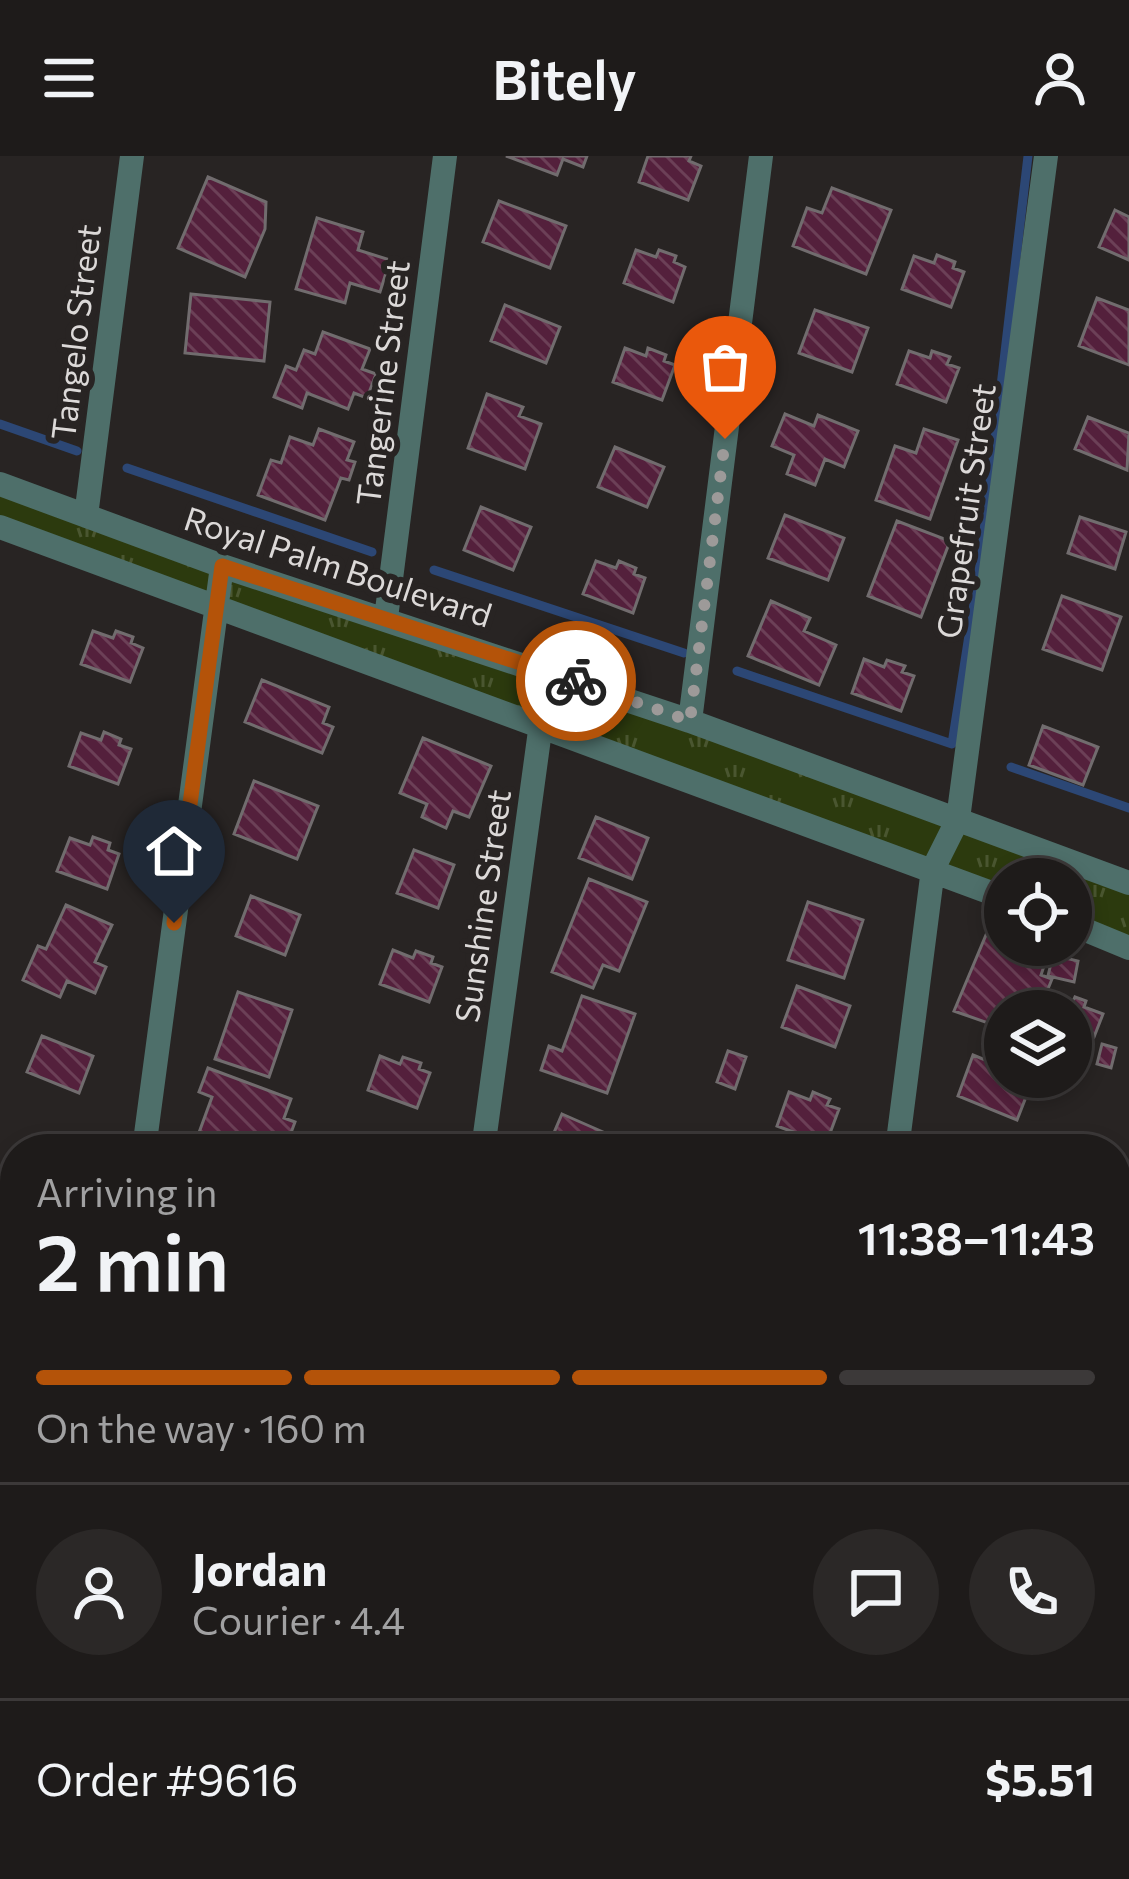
<!DOCTYPE html>
<meta charset="utf-8">
<style>
:root{--surface:#1e1b1a;--page:#2b2827;--text:#f1f3f6;--muted:#a1a1a2;--line:#3c3939;--accent:#b45309}
body{margin:0;font-family:Commissioner,sans-serif;background:var(--page);color:var(--text);height:100vh;display:flex;flex-direction:column;font-size:45px;white-space:nowrap}
*{box-sizing:border-box;margin:0}
p{font-size:39px;color:var(--muted)}
.icon{flex:none;width:66px;height:66px;fill:none;stroke:currentColor;stroke-width:2;stroke-linecap:round;stroke-linejoin:round}
.map{position:relative;flex:1;overflow:hidden}
.drawer{position:absolute;left:0px;top:978px;width:1131px;height:747px;display:flex;flex-direction:column;background:var(--surface);border-radius:48px 48px 0 0;box-shadow:0 6px 18px #0003,0 0 0 3px var(--line)}
.drawer>*{flex:none}
.controls{position:absolute;left:984px;top:702px;display:grid;gap:24px}
.controls a{display:grid;place-items:center;width:108px;height:108px;border-radius:50%;background:var(--surface);box-shadow:0 6px 18px #0003,0 0 0 3px var(--line);font-size:60px}
.pin{position:absolute;display:grid;place-items:center;width:102px;height:102px;color:#fff;margin:-123px -51px;border-radius:50% 50% 50% 0;rotate:-45deg;box-shadow:0 0 12px #0007}
.pin .icon{rotate:45deg}
.courier{position:absolute;display:grid;place-items:center;width:120px;height:120px;margin:-60px;border:9px solid #b45309;border-radius:50%;background:#fff;color:#222;box-shadow:0 3px 15px #0007}
.overview em{font-style:normal;font-weight:600}
.overview div{display:flex;flex-direction:column-reverse}
.overview{display:flex;align-items:center;justify-content:space-between;height:204px;padding:0 36px}
h1{font-size:78px;font-weight:600;line-height:90px}
.bar{display:grid;grid-template-columns:repeat(4,1fr);gap:18px 12px;align-content:center;height:144px;padding:0 36px}
.bar i{height:15px;border-radius:9px;background:var(--line)}
.bar .selected{background:var(--accent)}
.bar p{grid-column:span 4}
.line{display:flex;align-items:center;gap:30px;padding:0 36px;border-top:3px solid var(--line)}
.line div{flex:1}
.round{display:grid;place-items:center;flex:none;width:126px;height:126px;border-radius:63px;background:var(--page)}
header{display:flex;justify-content:space-between;align-items:center;height:156px;padding:0 36px;background:var(--surface);font-size:54px;font-weight:600}
.map>svg:first-child{display:block}
</style>
<header><svg class="icon" aria-label="menu" viewBox="0 0 24 24"><path d="M4 6h16M4 12h16M4 18h16"/></svg>Bitely<svg class="icon" aria-label="person" viewBox="0 0 24 24"><circle cx="12" cy="8" r="4"/><path d="M4 21q1-7 8-7t8 7"/></svg></header>
<div class="map">
<svg width="1129" height="1723" viewBox="0 0 1129 1723">
<defs>
<pattern id="grass-tufts" width="24" height="20" patternUnits="userSpaceOnUse" patternTransform="scale(3)"><rect width="24" height="20" fill="#2c3a0e"/><path d="M3 7l-1-3M5 7V3M7 7l1-3M15 17l-1-3M17 17v-4M19 17l1-3" fill="none" stroke="#4a5630"/></pattern>
<pattern id="building-back-hatch" width="6" height="6" patternUnits="userSpaceOnUse" patternTransform="scale(3)"><rect width="6" height="6" fill="#54203c"/><path d="M-1 5l2 2M0 0l6 6M5-1l2 2" fill="none" stroke="#6c4057"/></pattern>
</defs>
<rect width="100%" height="100%" fill="#282423"/>
<path fill="url(#grass-tufts)" d="M0,325L1129,727V792L1071,768V723H1005V742L0,371Z"/>
<g fill="none" stroke-linecap="round" stroke-linejoin="round">
<path stroke="#2c4775" stroke-width="9" d="M0,268L77,295
M127,312L372,396
M434,414L684,497
M737,515L952,588L980,409L1028,0
M1011,611L1129,652"/>
</g>
<path fill="url(#building-back-hatch)" stroke="#716c6e" stroke-width="3" d="M506,0H587L583,11L563,3L557,19Z
M648,0H691L689,5L701,10L688,44L639,26Z
M208,21L266,46L265,73L245,121L178,92Z
M832,32L891,54L866,118L793,90L807,52L822,57Z
M499,45L566,70L550,112L483,86Z
M1115,54L1129,61V104L1099,91Z
M317,62L363,76L358,94L390,104L380,136L350,127L345,147L296,133Z
M636,94L656,101L659,94L676,100L674,106L685,111L673,146L624,127Z
M937,99L955,106L953,112L964,116L951,151L902,133L914,100L934,107Z
M191,138L270,146L264,205L185,197Z
M1097,142L1129,154V209L1079,190Z
M505,149L560,171L546,207L491,185Z
M815,154L868,172L852,216L799,197Z
M323,176L370,193L362,213L376,218L367,242L354,237L348,253L307,237L302,252L274,241L286,210L296,214L304,194L315,198Z
M625,192L646,200L648,192L666,199L664,205L675,209L662,244L613,226Z
M909,195L930,202L932,195L950,201L947,208L959,212L946,246L897,228Z
M487,238L523,251L519,260L541,268L525,313L468,292Z
M785,258L814,270L818,259L858,275L844,311L825,303L815,329L787,318L794,299L772,290Z
M1088,261L1129,277L1127,314L1075,293Z
M319,273L354,286L347,304L355,306L349,324L341,322L325,364L258,339L271,304L281,307L290,281L313,289Z
M924,273L958,284L930,363L876,344L895,290L916,297Z
M615,291L664,311L647,351L598,331Z
M481,351L531,371L513,414L464,394Z
M785,359L844,382L828,424L768,402Z
M1080,361L1126,376L1115,413L1068,397Z
M897,365L950,385L921,461L868,440Z
M596,405L616,412L619,405L636,412L634,418L645,422L633,457L583,438Z
M1062,440L1121,461L1102,514L1043,493Z
M771,445L810,462L804,475L836,489L819,529L748,500Z
M93,475L113,482L116,475L133,481L131,487L143,492L130,526L81,508Z
M864,503L884,511L887,504L905,510L902,516L914,520L901,555L852,537Z
M262,524L329,551L323,567L333,571L322,597L245,566Z
M1043,570L1098,591L1083,629L1029,609Z
M104,576L121,583L119,589L131,593L118,628L69,610L81,577L101,584Z
M423,582L491,610L469,661L453,655L446,672L422,661L427,648L400,637Z
M254,625L318,650L297,703L234,678Z
M596,661L648,682L632,723L579,702Z
M93,681L110,687L108,694L119,698L107,733L57,715L70,682L90,689Z
M414,694L454,709L438,752L397,737Z
M589,723L647,746L619,815L603,809L593,832L552,816Z
M251,740L300,759L285,799L236,780Z
M808,746L863,764L844,822L788,804Z
M66,749L112,769L95,806L106,811L95,837L67,825L60,841L23,824L38,790L46,793Z
M986,779L1005,786V789L1047,801L1041,819L1052,823L1039,855H1005V873L954,855Z
M393,794L413,802L416,795L433,801L431,807L442,811L429,846L380,828Z
M1053,799L1078,805L1074,826L1048,820Z
M797,830L850,850L835,891L782,871Z
M238,836L292,854L269,921L215,903Z
M582,840L635,858L607,937L541,914L549,890L562,895Z
M1075,841L1086,845L1084,851L1103,858L1094,881L1071,872L1078,855L1070,852Z
M42,880L93,900L79,937L27,916Z
M1102,888L1116,892L1111,912L1097,908Z
M728,895L746,901L735,933L717,926Z
M973,899L1005,912V921L1033,923L1017,964L958,940Z
M380,900L400,908L403,901L421,907L419,913L430,917L417,952L368,934Z
M208,912L291,943L284,962L295,966L285,993H193L212,941L199,936Z
M789,936L810,944L813,936L830,943L827,949L839,953L826,988L777,970Z
M562,958L612,980L606,993H547Z
M28,982L48,990L51,982L69,989L67,993H24Z
M0,1064L15,1068V1131L0,1125Z
M5,1186L15,1190V1233L0,1227V1198Z
M15,1263V1341L0,1336V1280L7,1283Z
M0,1396L15,1402L13,1448L0,1443Z
M1119,1597L1129,1601V1643L1116,1638Z
M499,1710H577L572,1723H494Z"/>
<g fill="none" stroke-linecap="round" stroke-linejoin="round">
<path stroke="#4e6f6a" stroke-width="24" d="M0,328L222,410L690,565L1129,727
M86,360L132,0
M0,371L1005,742
M386,462L445,0
M690,565L761,0
M1071,768L1129,792
M144,993L222,410
M483,993L548,516
M897,993L933,713L958,663L1046,0
M48,1723L50,1710
M382,1723L384,1710
M803,1723L805,1710"/>
</g>
<g fill="none" stroke-linecap="round" stroke-linejoin="round">
<path stroke="#9d9a99" stroke-width="12" stroke-dasharray="0 21.6" d="M576,525L690,565L725,283"/>
<path stroke="#b45309" stroke-width="15" d="M174,767L222,410L576,525"/>
</g>
<g text-anchor="middle" stroke-width="12" stroke-linejoin="round" paint-order="stroke">
<g font-size="33" fill="#dcd9d8" stroke="#282423">
<text transform="translate(76 176) rotate(-83)" y="12">Tangelo Street</text>
<text transform="translate(383 227) rotate(-83)" y="12">Tangerine Street</text>
<text transform="translate(966 355) rotate(-82)" y="12">Grapefruit Street</text>
<text transform="translate(338 411) rotate(18)" y="12">Royal Palm Boulevard</text>
<text transform="translate(483 750) rotate(-82)" y="12">Sunshine Street</text>
</g>
</g>
</svg>
<div class="controls">
<a><svg class="icon" aria-label="locate" viewBox="0 0 24 24"><circle cx="12" cy="12" r="6"/><path d="M12 2v4M12 18v4M2 12h4M18 12h4"/></svg></a>
<a><svg class="icon" aria-label="layers" viewBox="0 0 24 24"><path d="M12 4l9 5-9 5-9-5zM3 14l9 5 9-5"/></svg></a>
</div>
<div class="pin" style="left:725px;top:283px;background:#ea580c"><svg class="icon" aria-label="bag" viewBox="0 0 24 24"><path d="M5 8h14l-1 12H6zM9 8a3 3 0 0 1 6 0"/></svg></div>
<div class="pin" style="left:174px;top:767px;background:#1f2937"><svg class="icon" aria-label="home" viewBox="0 0 24 24"><path d="M3 11l9-7 9 7M6 9v11h12V9"/></svg></div>
<div class="courier" style="left:576px;top:525px"><svg class="icon" aria-label="bike" viewBox="0 0 24 24"><circle cx="6" cy="16" r="4"/><circle cx="18" cy="16" r="4"/><path d="M6 16l4-8h5l3 8M10 8l3 8H6M13 5h3"/></svg></div>
<section class="drawer">
<div class="overview"><div><h1>2 min</h1><p>Arriving in</p></div><em>11:38–11:43</em></div>
<div class="bar"><i class="selected"></i><i class="selected"></i><i class="selected"></i><i></i><p>On the way · 160 m</p></div>
<div class="line" style="height:216px"><a class="round"><svg class="icon" aria-label="person" viewBox="0 0 24 24"><circle cx="12" cy="8" r="4"/><path d="M4 21q1-7 8-7t8 7"/></svg></a><div><b>Jordan</b><p>Courier · 4.4</p></div><a class="round"><svg class="icon" aria-label="chat" viewBox="0 0 24 24"><path d="M4 5h16v11H9l-5 4z"/></svg></a><a class="round"><svg class="icon" aria-label="phone" viewBox="0 0 24 24"><path d="M5 4h4l2 5-3 2q2 4 5 5l2-3 5 2v4C11 20 4 13 5 4z"/></svg></a></div>
<div class="line" style="height:156px"><div>Order #9616</div><b>$5.51</b></div>
</section>
</div>
